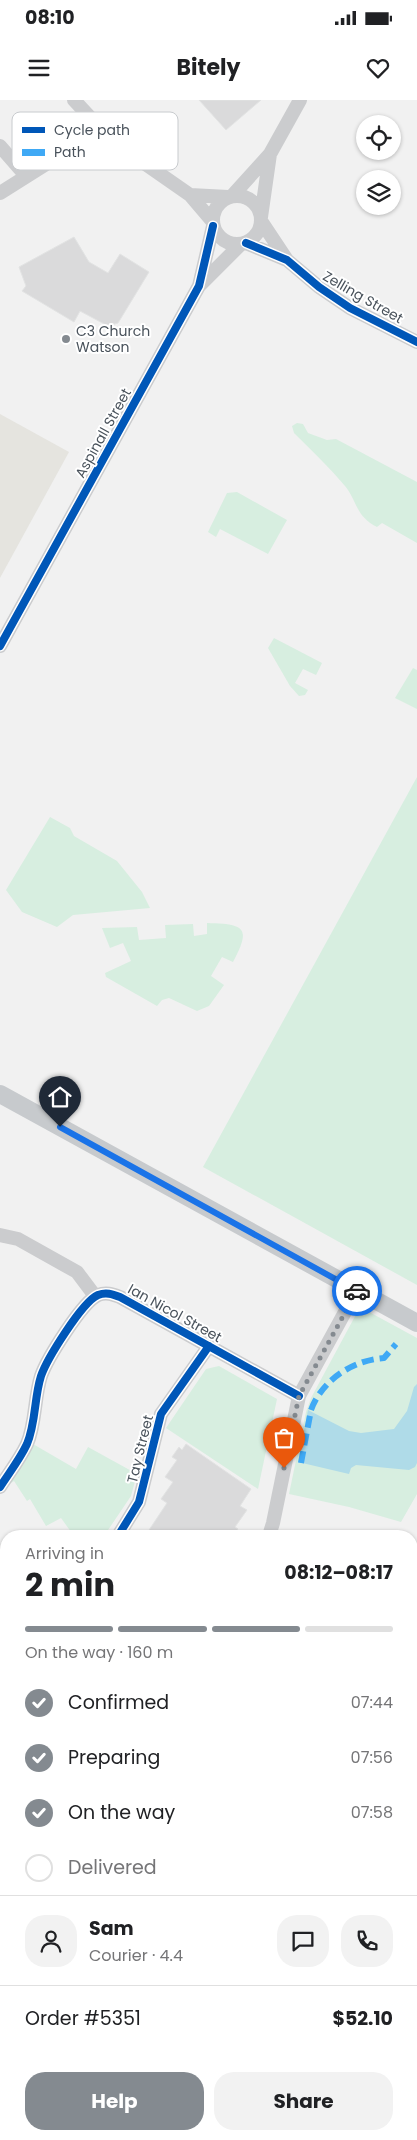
<!DOCTYPE html>
<meta charset="utf-8">
<style>
:root{--surface:#fff;--page:#f2f2f2;--text:#202124;--muted:#757577;--line:#e0e0e0;--accent:#848a90}
body{margin:0;font-family:Poppins,sans-serif;background:var(--page);color:var(--text);height:100vh;display:flex;flex-direction:column;font-size:19px;white-space:nowrap}
*{box-sizing:border-box;margin:0}
p{font-size:16px;color:var(--muted)}
.icon{flex:none;width:28px;height:28px;fill:none;stroke:currentColor;stroke-width:2;stroke-linecap:round;stroke-linejoin:round}
.map{position:relative;flex:1;overflow:hidden}
.side{position:absolute;left:0px;top:1430px;width:418px;height:610px;display:flex;flex-direction:column;background:var(--surface);border-radius:20px 20px 0 0;box-shadow:0 1px 4px #0004}
.side>*{flex:none}
.controls{position:absolute;left:356px;top:15px;display:grid;gap:10px}
.controls a{display:grid;place-items:center;width:45px;height:45px;border-radius:50%;background:var(--surface);box-shadow:0 1px 4px #0004;font-size:25px}
.pin{position:absolute;display:grid;place-items:center;width:42px;height:42px;color:#fff;margin:-51px -21px;border-radius:50% 50% 50% 0;rotate:-45deg;box-shadow:0 0 5px #0007}
.pin .icon{rotate:45deg}
.courier{position:absolute;display:grid;place-items:center;width:50px;height:50px;margin:-25px;border:4px solid #1a73e8;border-radius:50%;background:#fff;color:#222;box-shadow:0 1px 6px #0007}
.summary em{font-style:normal;font-weight:700}
.summary div{display:flex;flex-direction:column-reverse}
.summary{display:flex;align-items:center;justify-content:space-between;height:85px;padding:0 25px}
h1{font-size:32px;font-weight:700;line-height:38px}
.bar{display:grid;grid-template-columns:repeat(4,1fr);gap:8px 5px;align-content:center;height:60px;padding:0 25px}
.bar i{height:6px;border-radius:4px;background:var(--line)}
.bar .selected{background:var(--accent)}
.bar p{grid-column:span 4}
.line{display:flex;align-items:center;gap:12px;padding:0 25px;border-top:1px solid var(--line)}
.line div{flex:1}
.round{display:grid;place-items:center;flex:none;width:52px;height:52px;border-radius:20px;background:var(--page)}
ol{padding:0 25px;list-style:none}
li{display:flex;align-items:center;gap:15px;height:55px}
li p{margin-inline-start:auto}
li .icon{padding:5px;border-radius:50%;background:var(--accent);color:#fff;stroke-width:4}
li:last-child{color:var(--muted)}
li i{width:28px;height:28px;border:2px solid var(--line);border-radius:50%}
.button{display:flex;gap:10px;margin-top:auto;padding:10px 25px}
.button a{flex:1;height:58px;border-radius:20px;background:var(--accent);color:#fff;font-size:20px;font-weight:700;line-height:58px;text-align:center}
.button a+a{background:var(--page);color:var(--text)}
.status{display:flex;justify-content:space-between;align-items:center;height:35px;padding:0 25px;background:var(--surface);direction:ltr}
.status svg{height:14px;fill:currentColor}
header{display:flex;justify-content:space-between;align-items:center;height:65px;padding:0 25px;background:var(--surface);font-size:22px;font-weight:700}
.map>svg:first-child{display:block}
</style>
<div class="status"><b>08:10</b><svg viewBox="0 0 49 12"><path d="M0 12V9h3v3zM5 12V6h3v6zM10 12V3h3v9zM15 12V0h3v12zM26 1h20v11H26zM47 4h2v5h-2z"/></svg></div>
<header><svg class="icon" aria-label="menu" viewBox="0 0 24 24"><path d="M4 6h16M4 12h16M4 18h16"/></svg>Bitely<svg class="icon" aria-label="heart" viewBox="0 0 24 24"><path d="M12 20l-8-8c-3-5 5-10 8-4 3-6 11-1 8 4z"/></svg></header>
<div class="map">
<svg width="417" height="2040" viewBox="0 0 417 2040">
<rect width="100%" height="100%" fill="#f1f1f1"/>
<path fill="#e5e4df" d="M0,314L69,352L0,478Z"/>
<path fill="#d7eee0" d="M297,323L303,324L308,333L327,340L336,339L417,382V443L382,423L377,427C355,416 357,400 345,386C329,367 311,350 294,333L292,326Z
M237,392L287,420L268,454L220,429L216,437L208,432L227,393Z
M274,538L322,563L316,575L303,569L295,583L308,590L305,595L299,596L290,586L268,548Z
M413,568L417,570V609L395,598Z
M417,677V1185L203,1067Z
M50,717L70,728L74,736L117,761L142,792L150,808L73,815L57,827L22,812L6,790Z
M207,823C244,824 252,827 233,862L222,857L211,876L224,885L209,906L197,911L169,898L162,900L157,906L106,877L105,873L131,861L123,843L110,848L102,828L137,827L139,840L166,838L165,825L193,824L194,836L207,834Z
M360,1207L417,1238V1394L401,1422L349,1407L289,1394L306,1312L311,1298Z
M219,1266L277,1299L258,1389L166,1328L206,1269Z
M33,1344L76,1369L88,1347L137,1374L131,1396L104,1436H74L61,1418L46,1426L30,1399L27,1401L14,1381L8,1385Z
M0,1837L6,1847V2034H246L242,2040H0Z"/>
<path fill="#afdbe8" d="M417,1284V1363L415,1367L409,1370L356,1365L351,1368L349,1374L298,1362L308,1310L349,1331L361,1333L394,1329L407,1311L414,1287Z"/>
<path fill="#dadadb" stroke="#e2e3e3" d="M199,0H261L226,30Z
M74,137L89,162L108,173L120,154L149,172L118,223L108,226L80,211L74,222L22,191L26,186L19,167Z
M186,1344L251,1389L240,1406L247,1410L235,1427L238,1429L233,1436H145L167,1403L161,1399L173,1382L165,1377L177,1360L172,1357L179,1347L182,1350Z"/>
<g fill="none" stroke-linecap="round" stroke-linejoin="round">
<defs>
<path id="highway" d="M411,1864L417,1854
M411,1998L417,1987
M316,2040L319,2034
M388,2040L392,2034"/>
</defs>
<use href="#highway" stroke="#b6babf" stroke-width="24"/>
<path stroke="#cbccce" stroke-width="14" d="M74,0L111,40L190,95L213,122
M0,46L26,76
M0,93L100,30
M190,95L228,97
M213 120a24 24 0 1 1 48 0a24 24 0 1 1-48 0Z
M232,96L270,54L300,0
M261,117L270,54
M261,121L287,160
M246,143L287,160L319,187L350,208L417,242
M199,186L241,144
M0,546L199,186L213,126
M0,1135L18,1139L77,1172L95,1196
M0,1387C9,1373 20,1359 27,1344C36,1323 34,1298 41,1276C47,1259 82,1202 98,1195C106,1192 112,1194 120,1197L299,1296
M118,1436L139,1402L161,1314L209,1246
M269,1436L273,1423L299,1296L357,1190
M0,1545L6,1541
M0,1692L6,1688
M0,1736L6,1745"/>
<path stroke="#c7cacd" stroke-width="18" d="M0,994L417,1223"/>
<use href="#highway" stroke="#bcc1c5" stroke-width="21"/>
<path stroke="#3fa9f5" stroke-width="6" stroke-dasharray="12 6" stroke-linecap="butt" d="M301,1363L311,1310C322,1280 353,1260 384,1258L396,1244
M411,1772L417,1761
M6,1810L5,1814L6,1819
M144,2034L145,2040
M253,2040L256,2034"/>
<defs>
<path id="cycleway" d="M246,143L287,160L319,187L350,208L417,242
M0,546L199,186L213,126
M0,1387C9,1373 20,1359 27,1344C36,1323 34,1298 41,1276C47,1259 82,1202 98,1195C106,1192 112,1194 120,1197L299,1296
M118,1436L139,1402L161,1314L209,1246"/>
</defs>
<use href="#cycleway" stroke="#fff" stroke-width="11"/>
<use href="#cycleway" stroke="#0057b8" stroke-width="8"/>
</g>
<g fill="none" stroke-linecap="round" stroke-linejoin="round">
<path stroke="#848a90" stroke-width="5" stroke-dasharray="0 9" d="M284,1368L299,1296L357,1191"/>
<path stroke="#1a73e8" stroke-width="6" d="M60,1027L357,1191"/>
</g>
<circle fill="#848a90" stroke="#fff" stroke-width="2" cx="66" cy="239" r="5"/>
<g text-anchor="middle" stroke-width="4" stroke-linejoin="round" paint-order="stroke">
<g font-size="14" fill="#49525b" stroke="#fff">
<text transform="translate(363 197) rotate(30)" y="5">Zelling Street</text>
<text transform="translate(103 333) rotate(-61)" y="5">Aspinall Street</text>
<text transform="translate(175 1213) rotate(29)" y="5">Ian Nicol Street</text>
<text transform="translate(140 1349) rotate(-76)" y="5">Tay Street</text>
</g>
<g font-size="14" fill="#49525b" stroke="#fff" text-anchor="start">
<text x="76" y="236">C3 Church<tspan x="76" dy="16">Watson</tspan></text>
</g>
</g>
<rect x="12" y="12" width="166" height="58" rx="8" fill="#fff" stroke="#c8cbce" stroke-width="1"/>
<rect x="22" y="27" width="23" height="6" fill="#0057b8"/>
<rect x="22" y="49" width="23" height="7" fill="#3fa9f5"/>
<g font-size="14" fill="#49525b">
<text x="54" y="35">Cycle path</text>
<text x="54" y="57">Path</text>
</g>
</svg>
<div class="controls">
<a><svg class="icon" aria-label="locate" viewBox="0 0 24 24"><circle cx="12" cy="12" r="6"/><path d="M12 2v4M12 18v4M2 12h4M18 12h4"/></svg></a>
<a><svg class="icon" aria-label="layers" viewBox="0 0 24 24"><path d="M12 4l9 5-9 5-9-5zM3 14l9 5 9-5"/></svg></a>
</div>
<div class="pin" style="left:284px;top:1368px;background:#ea580c"><svg class="icon" aria-label="bag" viewBox="0 0 24 24"><path d="M5 8h14l-1 12H6zM9 8a3 3 0 0 1 6 0"/></svg></div>
<div class="pin" style="left:60px;top:1027px;background:#1f2937"><svg class="icon" aria-label="home" viewBox="0 0 24 24"><path d="M3 11l9-7 9 7M6 9v11h12V9"/></svg></div>
<div class="courier" style="left:357px;top:1191px"><svg class="icon" aria-label="car" viewBox="0 0 24 24"><path d="M5 17H2v-5l4-1 3-4h7l3 4 3 1v5h-3M9 17h6M6 11h13"/><circle cx="7" cy="17" r="2"/><circle cx="17" cy="17" r="2"/></svg></div>
<section class="side">
<div class="summary"><div><h1>2 min</h1><p>Arriving in</p></div><em>08:12–08:17</em></div>
<div class="bar"><i class="selected"></i><i class="selected"></i><i class="selected"></i><i></i><p>On the way · 160 m</p></div>
<ol>
<li><svg class="icon" aria-label="check" viewBox="0 0 24 24"><path d="M5 12l5 5 9-10"/></svg>Confirmed<p>07:44</p></li>
<li><svg class="icon" aria-label="check" viewBox="0 0 24 24"><path d="M5 12l5 5 9-10"/></svg>Preparing<p>07:56</p></li>
<li><svg class="icon" aria-label="check" viewBox="0 0 24 24"><path d="M5 12l5 5 9-10"/></svg>On the way<p>07:58</p></li>
<li><i></i>Delivered</li>
</ol>
<div class="line" style="height:90px"><a class="round"><svg class="icon" aria-label="person" viewBox="0 0 24 24"><circle cx="12" cy="8" r="4"/><path d="M4 21q1-7 8-7t8 7"/></svg></a><div><b>Sam</b><p>Courier · 4.4</p></div><a class="round"><svg class="icon" aria-label="chat" viewBox="0 0 24 24"><path d="M4 5h16v11H9l-5 4z"/></svg></a><a class="round"><svg class="icon" aria-label="phone" viewBox="0 0 24 24"><path d="M5 4h4l2 5-3 2q2 4 5 5l2-3 5 2v4C11 20 4 13 5 4z"/></svg></a></div>
<div class="line" style="height:65px"><div>Order #5351</div><b>$52.10</b></div>
<div class="button"><a>Help</a><a>Share</a></div>
</section>
</div>
